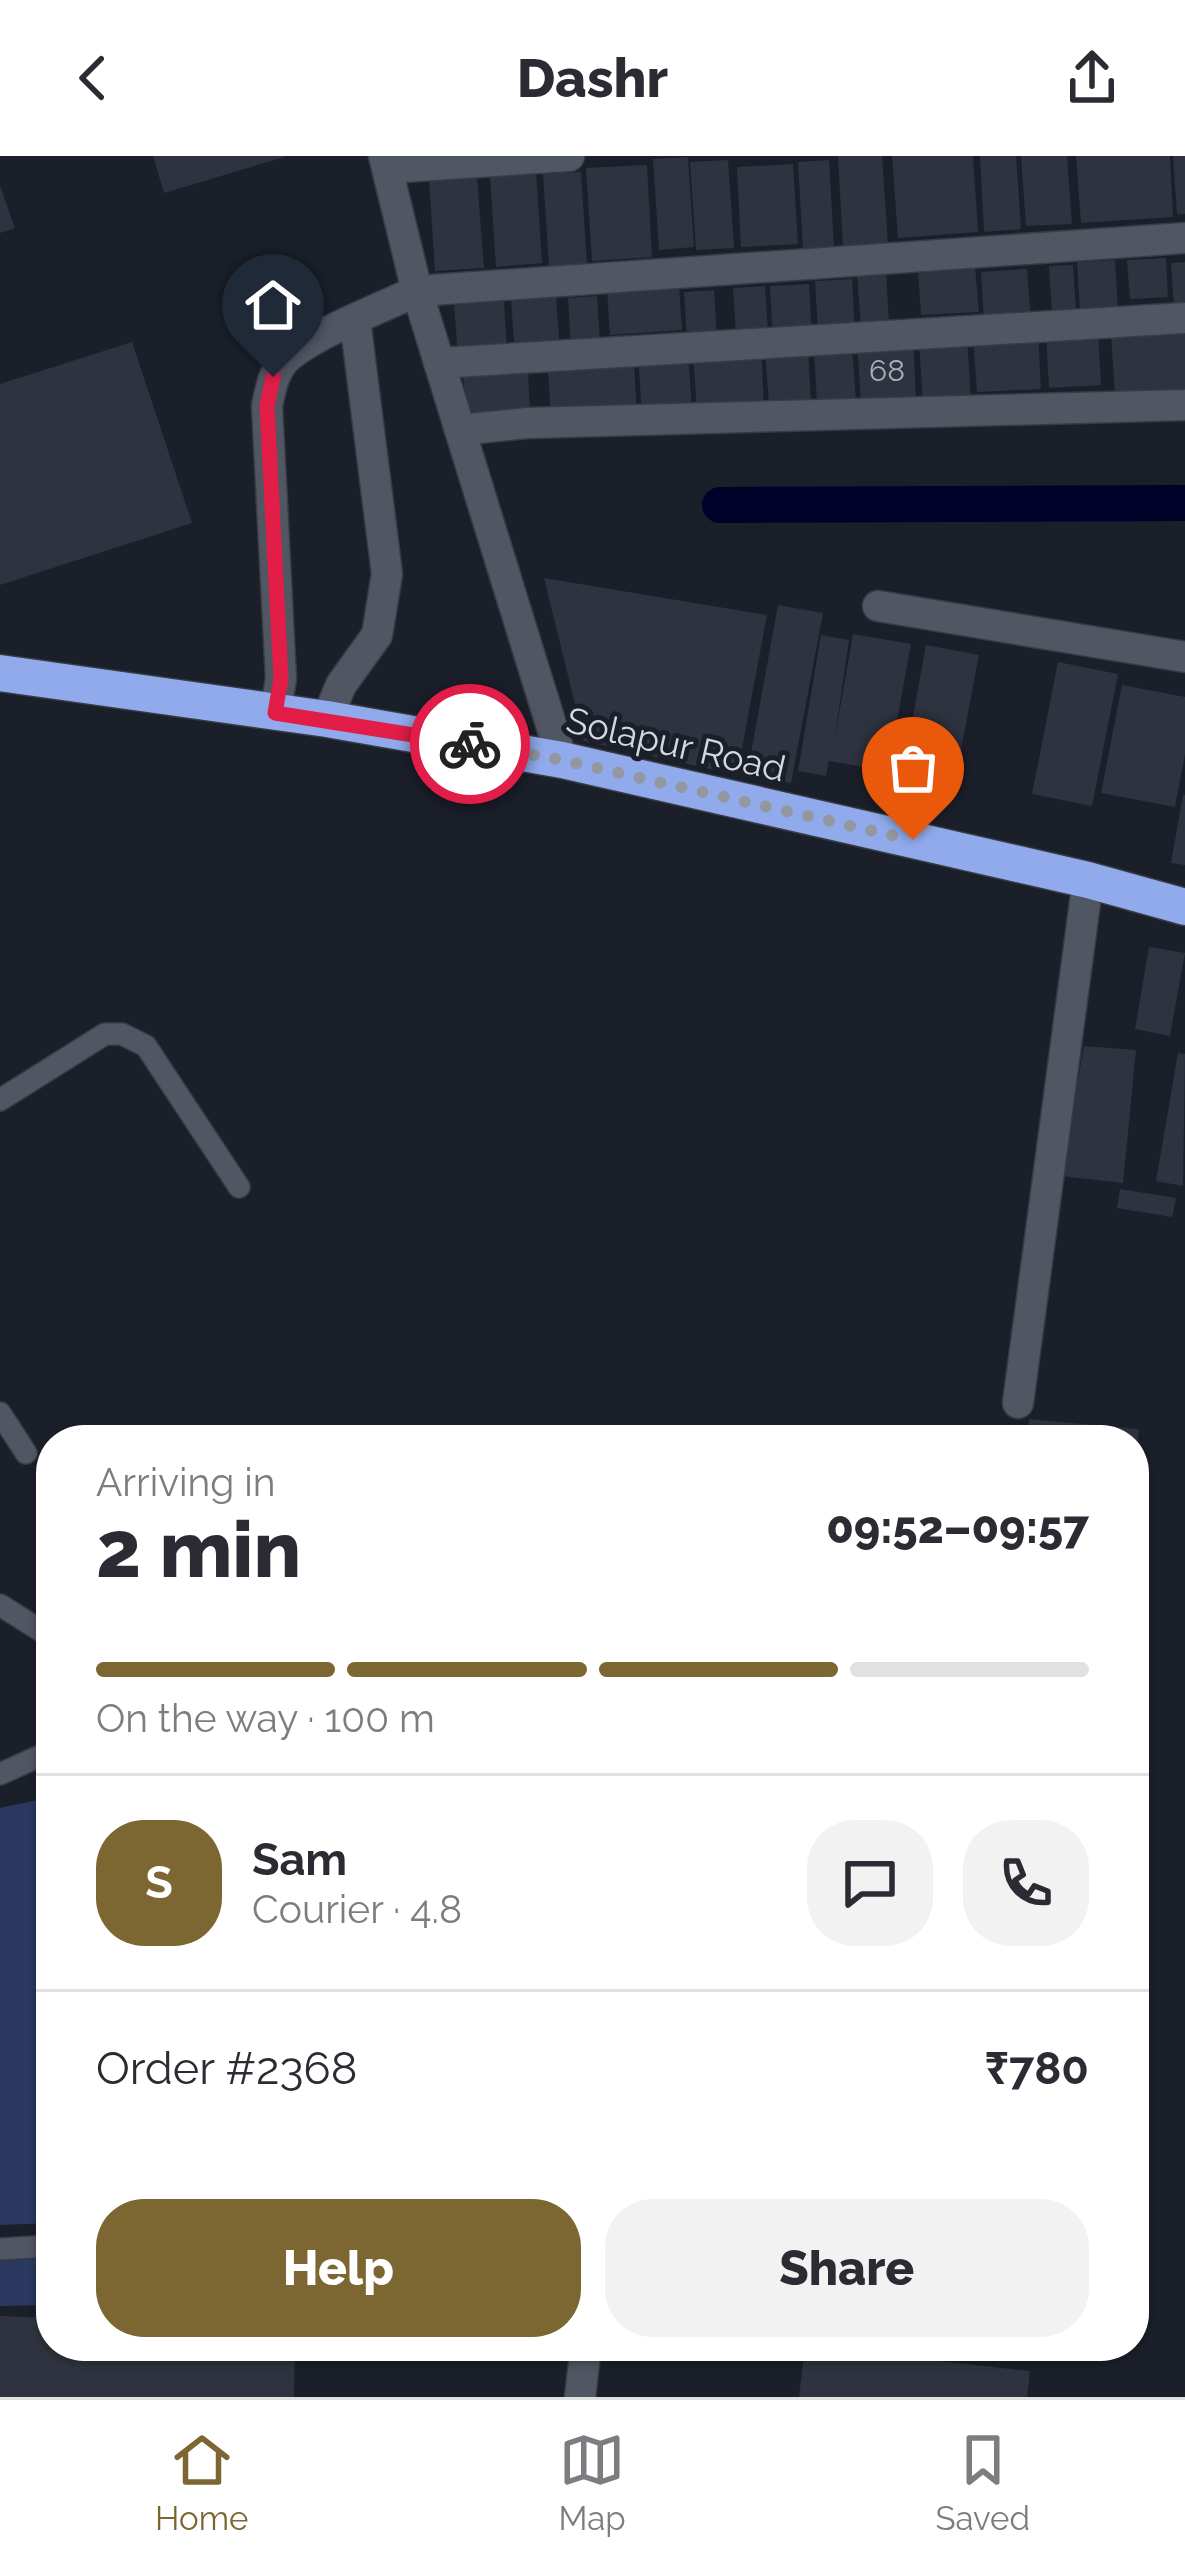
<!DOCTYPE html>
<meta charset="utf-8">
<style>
:root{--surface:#fff;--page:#f2f2f3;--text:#2b2b33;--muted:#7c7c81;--line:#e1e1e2;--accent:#7c6733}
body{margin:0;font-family:Raleway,sans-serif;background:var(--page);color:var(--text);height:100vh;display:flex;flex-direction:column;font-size:45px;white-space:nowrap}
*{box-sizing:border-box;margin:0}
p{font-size:39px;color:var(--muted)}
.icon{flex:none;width:66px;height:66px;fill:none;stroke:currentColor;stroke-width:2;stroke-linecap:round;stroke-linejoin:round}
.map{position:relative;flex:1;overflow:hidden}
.panel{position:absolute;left:36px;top:1269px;width:1113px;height:936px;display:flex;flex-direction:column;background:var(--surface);border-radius:48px;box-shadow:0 3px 9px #0004}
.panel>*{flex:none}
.pin{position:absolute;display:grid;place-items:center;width:102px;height:102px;color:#fff;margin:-123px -51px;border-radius:50% 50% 50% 0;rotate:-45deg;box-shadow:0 0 12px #0007}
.pin .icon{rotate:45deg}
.courier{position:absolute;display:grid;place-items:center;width:120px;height:120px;margin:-60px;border:9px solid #e11d48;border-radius:50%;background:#fff;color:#222;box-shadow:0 3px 15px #0007}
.summary em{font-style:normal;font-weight:800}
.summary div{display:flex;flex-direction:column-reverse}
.summary{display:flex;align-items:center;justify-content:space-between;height:204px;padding:0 60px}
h1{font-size:78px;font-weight:800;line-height:90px}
.bar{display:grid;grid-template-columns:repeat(4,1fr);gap:18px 12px;align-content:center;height:144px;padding:0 60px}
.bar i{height:15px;border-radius:9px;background:var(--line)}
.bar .active{background:var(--accent)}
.bar p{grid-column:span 4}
.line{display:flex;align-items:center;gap:30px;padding:0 60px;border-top:3px solid var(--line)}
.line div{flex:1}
.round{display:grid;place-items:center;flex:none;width:126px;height:126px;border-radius:48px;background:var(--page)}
.button{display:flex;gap:24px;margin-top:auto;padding:24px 60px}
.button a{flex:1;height:138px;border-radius:48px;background:var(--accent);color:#fff;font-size:48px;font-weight:800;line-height:138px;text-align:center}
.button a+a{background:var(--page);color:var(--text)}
header{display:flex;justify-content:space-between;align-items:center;height:156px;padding:0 60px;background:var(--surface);font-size:54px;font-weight:800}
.tabs{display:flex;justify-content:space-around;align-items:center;height:168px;border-top:3px solid var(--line);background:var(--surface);font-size:33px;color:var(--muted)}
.tabs a{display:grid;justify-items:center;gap:6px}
.tabs .active{color:var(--accent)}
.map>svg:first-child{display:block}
</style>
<header><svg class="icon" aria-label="back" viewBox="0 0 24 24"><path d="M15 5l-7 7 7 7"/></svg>Dashr<svg class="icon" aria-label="share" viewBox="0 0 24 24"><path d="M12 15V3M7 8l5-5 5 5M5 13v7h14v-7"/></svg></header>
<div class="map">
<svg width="1185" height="2241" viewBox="0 0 1185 2241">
<rect width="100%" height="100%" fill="#1b1f2a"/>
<g fill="#2b3960">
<polygon points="51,1641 51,2067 0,2069 0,1652"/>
<polygon points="51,2094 51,2149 0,2150 0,2096"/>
</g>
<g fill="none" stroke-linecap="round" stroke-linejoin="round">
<polyline stroke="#010129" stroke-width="36" points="720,349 1185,347"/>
</g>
<g fill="#2e333f">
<polygon points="153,0 284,0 284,1 164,37"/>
<polygon points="838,0 882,0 888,88 843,91"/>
<polygon points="892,0 973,0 978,76 898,82"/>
<polygon points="980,0 1016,0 1021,73 984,76"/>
<polygon points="1021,0 1067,0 1072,68 1026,70"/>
<polygon points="1076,0 1170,0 1173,61 1081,67"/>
<polygon points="1173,0 1185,0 1185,58 1177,58"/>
<polygon points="688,1 694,91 659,94 653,3"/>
<polygon points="728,4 734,92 696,94 690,6"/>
<polygon points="829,4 834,91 803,93 798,6"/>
<polygon points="793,8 798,88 741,91 737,11"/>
<polygon points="647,9 652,101 592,105 586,12"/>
<polygon points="536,16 542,107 496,111 490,19"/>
<polygon points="581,16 587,108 549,110 543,18"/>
<polygon points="477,21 484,112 435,115 429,24"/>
<polygon points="0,30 15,72 0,77"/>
<polygon points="1166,102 1168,141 1130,143 1127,104"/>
<polygon points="1115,104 1118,153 1080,155 1077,106"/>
<polygon points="1185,106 1185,152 1174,153 1171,107"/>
<polygon points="1073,109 1076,156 1052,157 1049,110"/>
<polygon points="975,111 979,156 921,159 918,115"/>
<polygon points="1027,113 1031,165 984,168 981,116"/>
<polygon points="886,117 889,168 861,170 857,119"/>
<polygon points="852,123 855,176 818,178 815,125"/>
<polygon points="809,128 812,183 773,186 770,130"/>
<polygon points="679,130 682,174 610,179 607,134"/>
<polygon points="765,130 768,177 736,179 733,132"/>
<polygon points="714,134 717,182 687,184 684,136"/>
<polygon points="556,140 560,195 515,198 511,143"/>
<polygon points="597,140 600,188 571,190 568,142"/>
<polygon points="504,145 507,196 458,199 454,148"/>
<polygon points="1185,174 1185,235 1115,239 1111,179"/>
<polygon points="1098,177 1101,229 1049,232 1046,180"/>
<polygon points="1038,178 1041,233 977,236 973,182"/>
<polygon points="913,181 916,244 861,248 857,184"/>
<polygon points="967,181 971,246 923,250 919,184"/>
<polygon points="132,186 192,367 0,429 0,228"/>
<polygon points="761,192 764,250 697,255 693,196"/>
<polygon points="852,192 856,244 817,247 814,195"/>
<polygon points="808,193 811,245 769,248 765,195"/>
<polygon points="633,195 637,255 551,260 547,201"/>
<polygon points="688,195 692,256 642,260 638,198"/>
<polygon points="528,212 530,258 466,262 463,216"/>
<polygon points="544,422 767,459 737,619 584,585"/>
<polygon points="778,449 823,457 791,627 747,619"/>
<polygon points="853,478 911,488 888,615 829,605 826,620 798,615 821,479 849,484 834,587"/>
<polygon points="926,489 979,499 953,636 901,626"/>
<polygon points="1058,506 1118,518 1092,650 1032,638"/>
<polygon points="1122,529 1185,541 1185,598 1175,651 1101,637"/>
<polygon points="1183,639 1185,639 1185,709 1171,707"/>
<polygon points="1149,791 1185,797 1170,880 1135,873"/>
<polygon points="1084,890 1136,894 1123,1027 1061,1020"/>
<polygon points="1178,897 1185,898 1183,1030 1156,1025"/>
<polygon points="1120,1033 1176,1042 1172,1061 1117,1052"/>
<polygon points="1029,1263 1139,1273 1137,1297 1134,1297 1134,1284 1027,1284"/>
<polygon points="0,2160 51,2162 51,2190 295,2190 294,2241 0,2241"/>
<polygon points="805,2190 1030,2215 1027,2241 799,2241"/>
</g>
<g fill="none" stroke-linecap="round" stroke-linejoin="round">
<defs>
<g id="lane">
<polyline points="0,944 105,878 122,878 146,890 239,1031"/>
<polyline points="0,1257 26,1297"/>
<polyline points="0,1449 51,1481"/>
<polyline points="0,1618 51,1595"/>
<polyline points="0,2093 51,2090"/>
</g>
<g id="street">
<polyline points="388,12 569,0"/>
<polyline points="439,207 1185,162"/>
<polyline points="460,274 527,267 1185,249"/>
<polyline points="878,450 1185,501"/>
<path d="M 275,557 L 281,523 L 267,250 C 271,231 274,212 290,199 C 321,175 380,152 417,135 L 1185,82"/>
<polyline points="327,563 341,529 377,479 387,418 355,164"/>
<polyline points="1018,1247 1088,724"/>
<polyline points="580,2241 586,2190"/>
</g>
<polyline id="secondary" points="384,0 417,135 562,604"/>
<polyline id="highway" points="0,517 327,563 562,604 1088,724 1185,751"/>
</defs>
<use href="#lane" stroke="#373b43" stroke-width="24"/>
<use href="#street" stroke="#373b43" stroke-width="33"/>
<use href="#secondary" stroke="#373b43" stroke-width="33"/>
<use href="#highway" stroke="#373b43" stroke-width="39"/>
<use href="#lane" stroke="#515663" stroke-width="21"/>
<use href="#street" stroke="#515663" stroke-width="30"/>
<use href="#secondary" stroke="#515663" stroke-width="30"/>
<use href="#highway" stroke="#90aaec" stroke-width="36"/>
</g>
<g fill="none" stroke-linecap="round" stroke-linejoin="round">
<polyline stroke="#9397a0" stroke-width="12" stroke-dasharray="0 21.6" points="470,588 562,604 913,684"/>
<polyline stroke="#e11d48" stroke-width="15" points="273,221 267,250 281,523 275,557 470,588"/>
</g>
<g text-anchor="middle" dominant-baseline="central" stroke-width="10" stroke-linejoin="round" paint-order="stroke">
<g font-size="30" fill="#aaafb7">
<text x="887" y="214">68</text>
</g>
<g font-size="36" fill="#d4d8df" stroke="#1b1f2a">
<text transform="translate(676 588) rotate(13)">Solapur Road</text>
</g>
</g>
</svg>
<div class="pin" style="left:913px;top:684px;background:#ea580c"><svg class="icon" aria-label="bag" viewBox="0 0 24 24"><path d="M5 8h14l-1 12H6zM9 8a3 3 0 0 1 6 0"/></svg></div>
<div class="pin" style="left:273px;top:221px;background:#1f2937"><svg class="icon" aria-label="home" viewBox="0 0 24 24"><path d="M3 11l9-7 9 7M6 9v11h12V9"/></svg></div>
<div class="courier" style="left:470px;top:588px"><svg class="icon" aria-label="bike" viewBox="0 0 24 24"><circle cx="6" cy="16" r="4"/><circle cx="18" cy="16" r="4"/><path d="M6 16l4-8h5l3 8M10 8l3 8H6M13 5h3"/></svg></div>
<section class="panel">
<div class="summary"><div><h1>2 min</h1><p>Arriving in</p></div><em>09:52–09:57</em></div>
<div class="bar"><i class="active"></i><i class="active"></i><i class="active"></i><i></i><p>On the way · 100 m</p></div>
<div class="line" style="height:216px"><b class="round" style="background:var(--accent);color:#fff">S</b><div><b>Sam</b><p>Courier · 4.8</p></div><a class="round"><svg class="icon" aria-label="chat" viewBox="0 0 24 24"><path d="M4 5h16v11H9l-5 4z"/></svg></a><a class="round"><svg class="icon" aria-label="phone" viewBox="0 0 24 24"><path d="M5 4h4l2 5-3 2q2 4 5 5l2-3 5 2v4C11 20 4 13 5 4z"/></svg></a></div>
<div class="line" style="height:156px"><div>Order #2368</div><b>₹780</b></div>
<div class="button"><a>Help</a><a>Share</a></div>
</section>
</div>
<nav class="tabs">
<a class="active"><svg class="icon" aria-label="home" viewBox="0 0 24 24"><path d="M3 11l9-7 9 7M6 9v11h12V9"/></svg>Home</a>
<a><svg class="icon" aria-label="map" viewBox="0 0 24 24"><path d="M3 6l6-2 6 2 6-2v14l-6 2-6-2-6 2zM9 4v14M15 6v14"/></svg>Map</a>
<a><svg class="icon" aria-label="saved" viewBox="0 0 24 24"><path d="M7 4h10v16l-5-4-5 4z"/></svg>Saved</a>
</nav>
